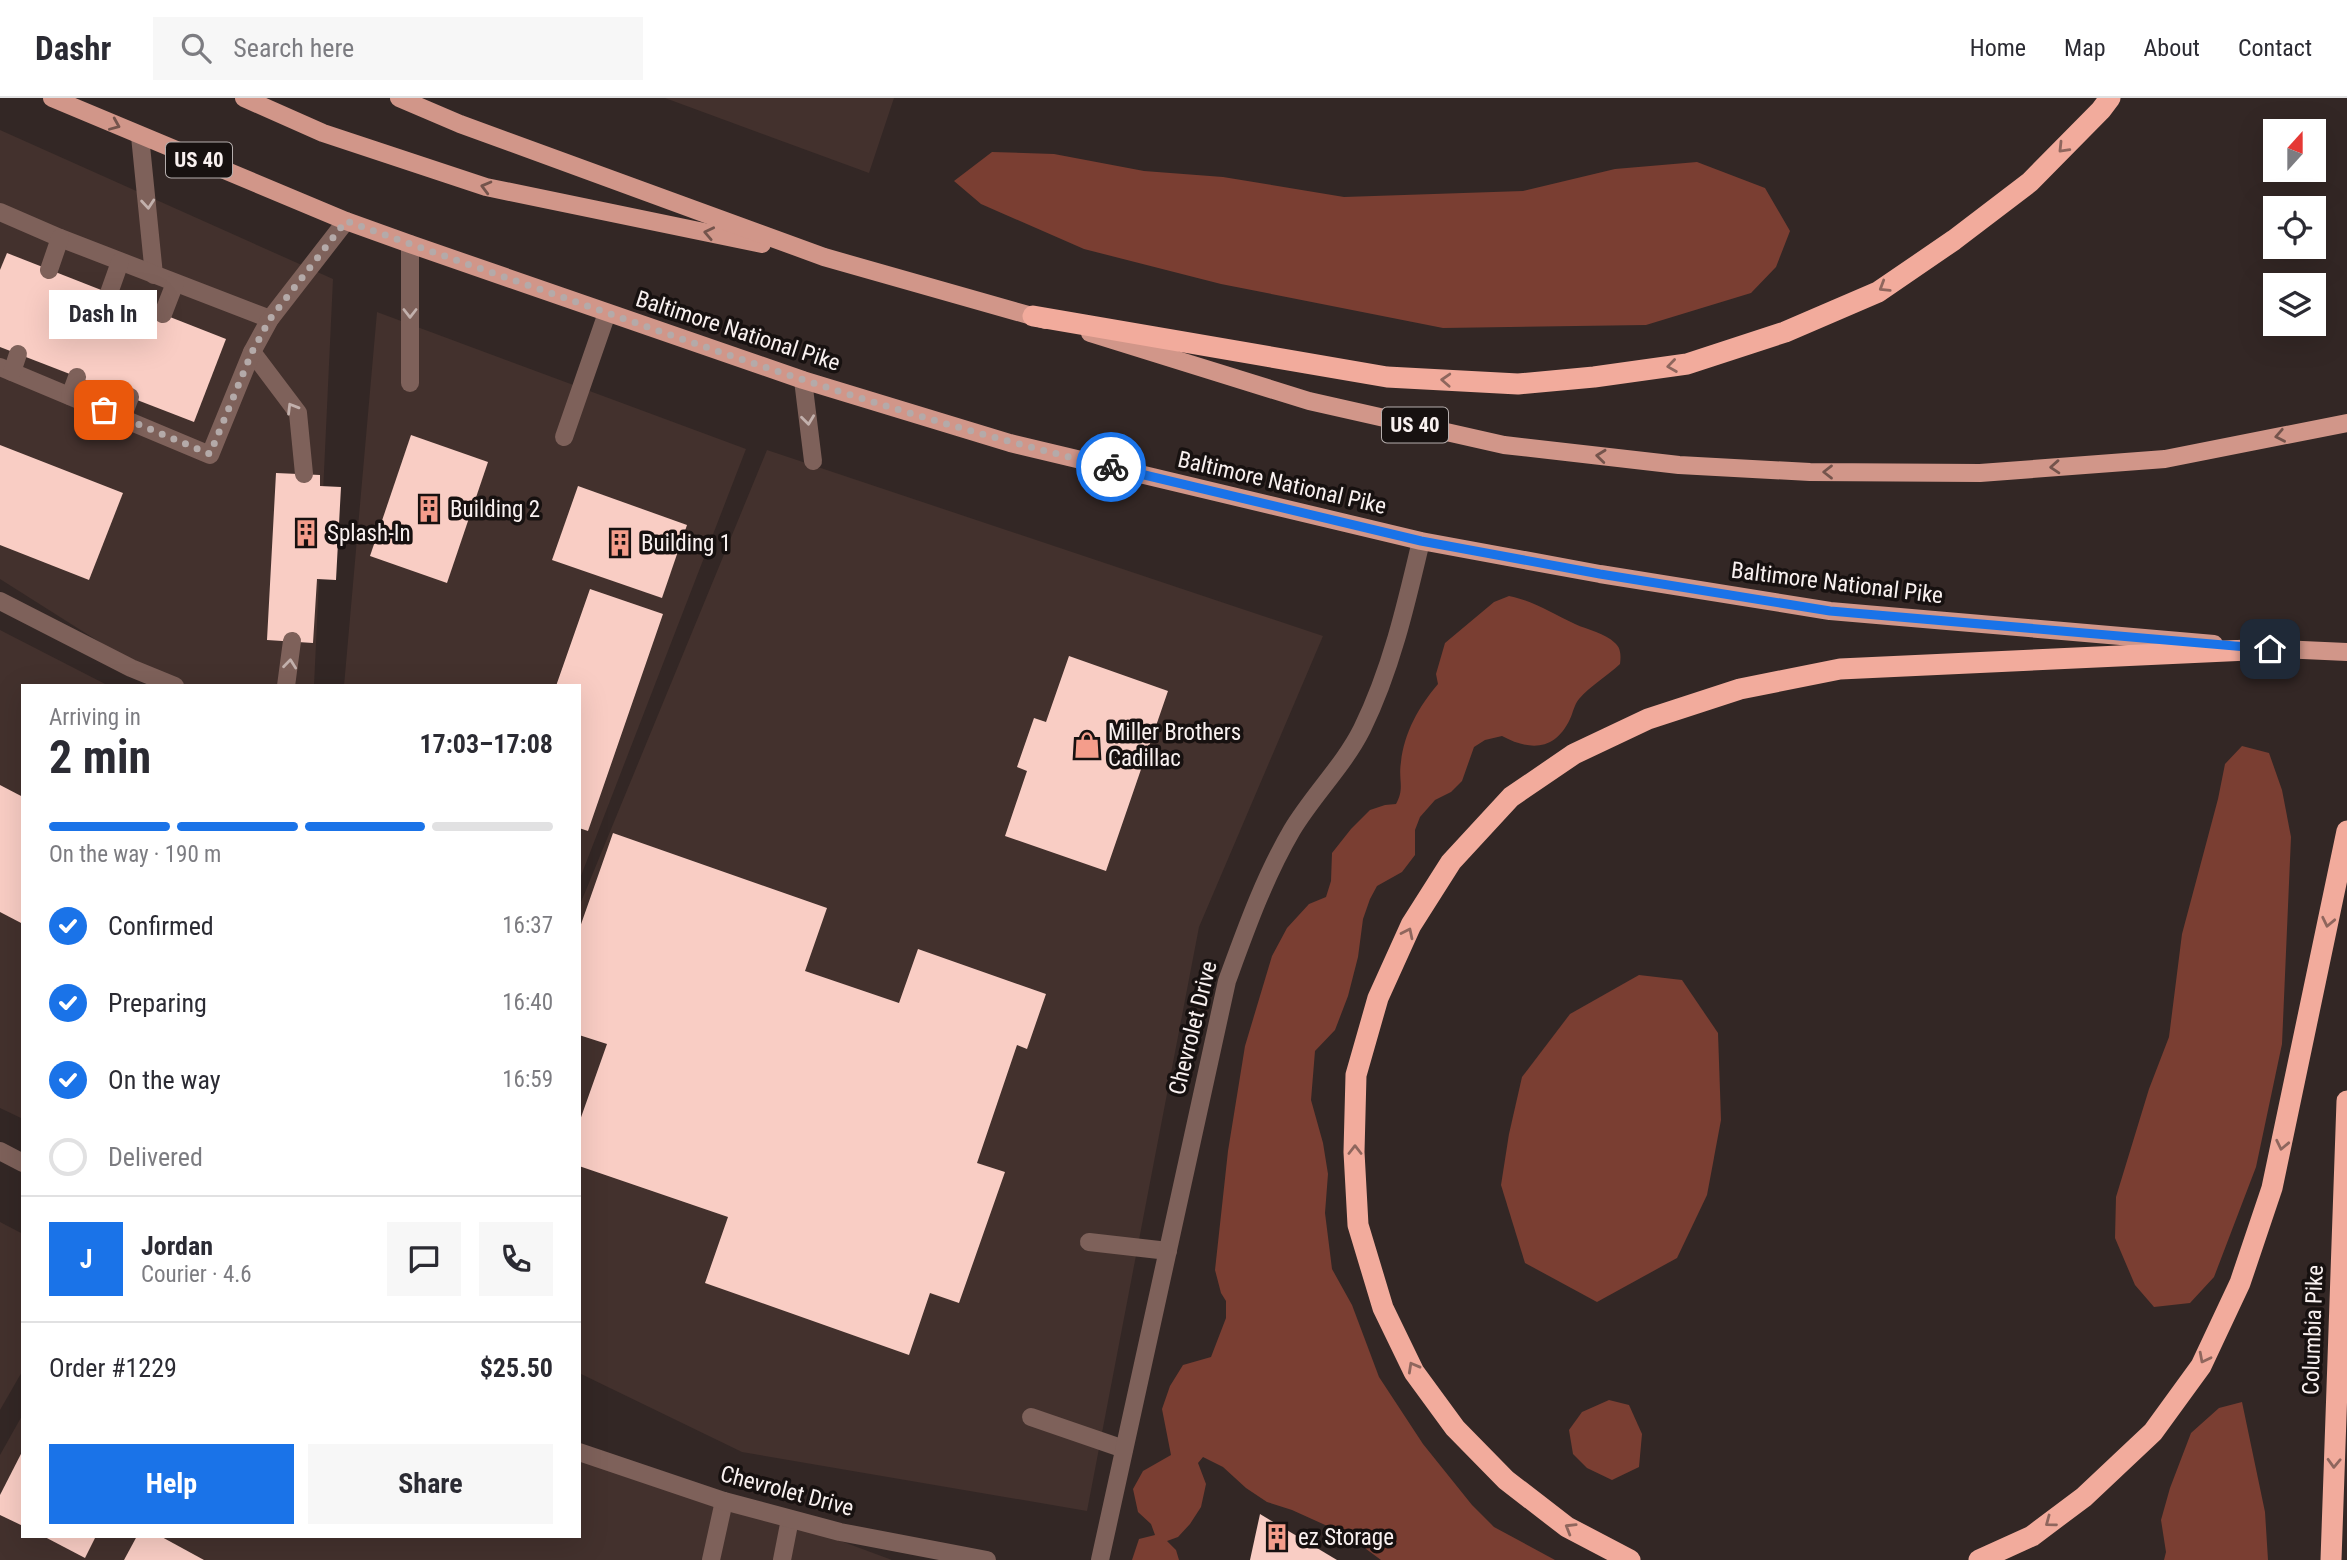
<!DOCTYPE html>
<meta charset="utf-8">
<style>
:root{--surface:#fff;--page:#f7f7f7;--text:#2b2b33;--muted:#7c7c81;--line:#e1e1e2;--accent:#1a73e8}
body{margin:0;font-family:"Roboto Condensed",sans-serif;background:var(--page);color:var(--text);height:100vh;display:flex;flex-direction:column;font-size:26px;white-space:nowrap}
*{box-sizing:border-box;margin:0}
p{font-size:23px;color:var(--muted)}
.icon{flex:none;width:38px;height:38px;fill:none;stroke:currentColor;stroke-width:2;stroke-linecap:round;stroke-linejoin:round}
.map{position:relative;flex:1;overflow:hidden}
.drawer{position:absolute;left:21px;top:586px;width:560px;height:854px;display:flex;flex-direction:column;background:var(--surface);border-radius:0px;box-shadow:0 7px 28px #0002}
.drawer>*{flex:none}
.needle{width:46px;rotate:21deg}
.controls{position:absolute;left:2263px;top:21px;display:grid;gap:14px}
.controls a{display:grid;place-items:center;width:63px;height:63px;border-radius:0px;background:var(--surface);box-shadow:0 7px 28px #0002;font-size:35px}
.pin{position:absolute;display:grid;place-items:center;width:60px;height:60px;color:#fff;margin:-30px;border-radius:14px;box-shadow:0 4px 10px #0006}
.courier{position:absolute;display:grid;place-items:center;width:70px;height:70px;margin:-35px;border:5px solid #1a73e8;border-radius:50%;background:#fff;color:#222;box-shadow:0 2px 9px #0007}
.bubble{position:absolute;height:49px;border-radius:0px;background:var(--surface);box-shadow:0 7px 28px #0002;font-size:23px;font-weight:700;line-height:49px;text-align:center}
.overview em{font-style:normal;font-weight:700}
.overview div{display:flex;flex-direction:column-reverse}
.overview{display:flex;align-items:center;justify-content:space-between;height:119px;padding:0 28px}
h1{font-size:46px;font-weight:700;line-height:52px}
.bar{display:grid;grid-template-columns:repeat(4,1fr);gap:10px 7px;align-content:center;height:84px;padding:0 28px}
.bar i{height:9px;border-radius:5px;background:var(--line)}
.bar .on{background:var(--accent)}
.bar p{grid-column:span 4}
.line{display:flex;align-items:center;gap:18px;padding:0 28px;border-top:2px solid var(--line)}
.line div{flex:1}
.round{display:grid;place-items:center;flex:none;width:74px;height:74px;border-radius:0px;background:var(--page)}
ol{padding:0 28px;list-style:none}
li{display:flex;align-items:center;gap:21px;height:77px}
li p{margin-inline-start:auto}
li .icon{padding:7px;border-radius:50%;background:var(--accent);color:#fff;stroke-width:4}
li:last-child{color:var(--muted)}
li i{width:38px;height:38px;border:4px solid var(--line);border-radius:50%}
.button{display:flex;gap:14px;margin-top:auto;padding:14px 28px}
.button a{flex:1;height:80px;border-radius:0px;background:var(--accent);color:#fff;font-size:28px;font-weight:700;line-height:80px;text-align:center}
.button a+a{background:var(--page);color:var(--text)}
header{display:flex;align-items:center;gap:42px;box-sizing:border-box;height:98px;padding:0 35px;background:var(--surface);border-bottom:2px solid var(--line)}
header strong{font-size:33px}
nav{display:flex;gap:38px;margin-inline-start:auto;font-size:24px}
.search{width:490px;height:63px;background:var(--page);display:flex;align-items:center;gap:18px;box-sizing:border-box;padding:0 24px;border-radius:0px;color:var(--muted);font-size:26px}
.map>svg:first-child{display:block}
</style>
<header>
<strong>Dashr</strong>
<div class="search"><svg class="icon" aria-label="search" viewBox="0 0 24 24"><circle cx="10" cy="10" r="6"/><path d="M15 15l6 6"/></svg>Search here</div>
<nav><a>Home</a><a>Map</a><a>About</a><a>Contact</a></nav>
</header>
<div class="map">
<svg width="2347" height="1462" viewBox="0 0 2347 1462">
<rect width="100%" height="100%" fill="#332725"/>
<g fill="#43312d">
<polygon points="665,0 894,0 869,75"/>
<polygon points="0,32 333,181 314,588 169,588 0,481"/>
<polygon points="377,214 746,351 579,783 579,588 344,588"/>
<polygon points="767,352 1323,538 1199,829 1087,1413 742,1354 579,1275 579,809"/>
<polygon points="0,532 109,588 23,588 23,1021 0,1010"/>
<polygon points="0,1124 23,1136 23,1272 0,1312"/>
<polygon points="23,1316 23,1438 579,1438 579,1346 892,1462 0,1462 0,1357"/>
</g>
<g fill="#7a3e32">
<polygon points="992,54 1054,56 1144,73 1223,79 1344,99 1523,93 1615,71 1697,64 1765,90 1790,133 1776,169 1751,195 1646,227 1443,230 1221,186 1084,151 981,106 954,83"/>
<path d="M 1509,498 C 1537,504 1550,515 1575,526 C 1588,532 1605,535 1615,545 C 1621,550 1621,558 1620,566 C 1607,578 1590,588 1579,601 C 1574,607 1573,615 1570,621 C 1555,653 1530,653 1502,638 L 1485,642 L 1474,649 L 1462,683 L 1451,694 L 1435,702 L 1420,719 L 1415,732 L 1415,757 L 1402,774 L 1377,788 L 1370,801 L 1363,821 L 1358,859 L 1348,898 L 1335,932 L 1315,953 L 1311,1002 L 1323,1045 L 1328,1076 L 1325,1115 L 1332,1171 L 1352,1207 L 1379,1279 L 1423,1346 L 1472,1407 L 1494,1429 L 1555,1462 L 1381,1462 L 1354,1442 L 1334,1431 L 1292,1412 L 1267,1404 L 1246,1390 L 1223,1369 L 1203,1359 L 1198,1365 L 1206,1386 L 1201,1409 L 1190,1426 L 1178,1439 L 1167,1443 L 1176,1452 L 1179,1462 L 1132,1462 L 1139,1441 L 1155,1437 L 1151,1426 L 1138,1414 L 1133,1391 L 1143,1373 L 1171,1357 L 1162,1311 L 1170,1288 L 1183,1267 L 1211,1259 L 1226,1220 L 1226,1203 L 1221,1195 L 1215,1172 L 1228,1053 L 1245,948 L 1272,858 L 1287,830 L 1309,806 L 1326,799 L 1331,783 L 1332,755 L 1351,731 L 1370,712 L 1385,707 L 1396,706 C 1405,690 1398,682 1401,664 C 1404,635 1419,608 1438,586 L 1436,576 L 1445,545 L 1494,504 Z"/>
<polygon points="2242,648 2269,655 2282,692 2291,739 2282,946 2256,1069 2214,1179 2190,1205 2154,1209 2135,1187 2115,1140 2116,1099 2149,991 2169,939 2182,836 2218,701 2225,666"/>
<polygon points="1639,877 1682,882 1718,935 1721,1022 1707,1097 1677,1160 1597,1204 1525,1165 1501,1087 1509,1036 1522,979 1570,916"/>
<polygon points="1609,1302 1629,1307 1642,1336 1639,1369 1612,1382 1587,1370 1573,1356 1569,1332 1582,1314"/>
<polygon points="2242,1304 2265,1414 2268,1462 2164,1462 2166,1454 2161,1422 2170,1390 2191,1335 2219,1310"/>
</g>
<g fill="#f9cdc4">
<polygon points="7,155 226,241 194,324 0,249 0,172"/>
<polygon points="411,337 488,364 447,485 370,458"/>
<polygon points="0,347 123,395 89,482 0,447"/>
<polygon points="276,375 320,377 320,388 341,389 336,482 317,481 313,545 267,542"/>
<polygon points="578,388 687,427 662,500 552,462"/>
<polygon points="590,491 663,516 588,733 579,730 579,588 556,588"/>
<polygon points="1069,558 1168,593 1106,773 1005,738 1027,673 1017,669 1034,620 1046,624"/>
<polygon points="0,687 23,699 23,826 0,814"/>
<polygon points="613,735 827,810 805,873 899,905 918,851 1046,896 1027,951 1017,947 977,1065 1005,1074 959,1205 930,1195 909,1257 705,1185 728,1119 579,1068 579,1025 607,946 579,937 579,832"/>
<polygon points="23,1352 23,1428 0,1417 0,1397"/>
<polygon points="1260,1416 1337,1462 1250,1462"/>
<polygon points="43,1438 96,1438 85,1460"/>
<polygon points="137,1438 160,1438 204,1462 124,1462"/>
</g>
<g fill="none" stroke-linecap="round" stroke-linejoin="round">
<g stroke="#7e615a" stroke-width="18">
<polyline points="140,38 154,177"/>
<polyline points="0,114 60,140 270,221"/>
<polyline points="49,172 60,140"/>
<polyline points="109,195 120,164"/>
<polyline points="163,216 175,185"/>
<polyline points="252,254 298,315 304,376"/>
<polyline points="0,269 210,357 252,254 270,221 346,123"/>
<polyline points="12,274 18,256"/>
<polyline points="803,282 813,363"/>
<polyline points="410,285 410,146"/>
<polyline points="70,298 77,279"/>
<polyline points="122,320 130,299"/>
<polyline points="564,339 607,215"/>
<polyline points="0,503 131,570 175,588"/>
<polyline points="286,588 292,543"/>
<polyline points="1089,1144 1168,1153"/>
<polyline points="1031,1319 1124,1351"/>
<polyline points="711,1462 724,1403"/>
<polyline points="782,1462 790,1421"/>
</g>
<g stroke="#7e615a" stroke-width="18">
<polyline points="0,1053 23,1065"/>
<polyline points="579,1354 724,1403 840,1434 987,1462"/>
<path d="M 1100,1462 L 1227,883 C 1246,831 1264,780 1292,732 C 1313,697 1344,667 1362,631 C 1391,572 1406,507 1421,443"/>
</g>
<g stroke="#d19689" stroke-width="18">
<polyline points="52,0 346,123 410,146 803,282 1010,345 1421,443 1600,476 1830,513 2214,546"/>
<polyline points="244,0 323,35 486,89 762,146"/>
<polyline points="399,0 460,26 824,159 1046,222"/>
<polyline points="1090,235 1309,303 1504,347 1679,367 1810,374 1980,375 2165,361 2347,325"/>
<polyline points="2256,550 2347,554"/>
</g>
<g stroke="#f2ab9c" stroke-width="21">
<polyline points="1033,218 1387,279 1518,286 1594,279 1687,266 1785,234 1878,194 1954,142 2030,84 2101,12 2110,0"/>
<polyline points="1630,1462 1567,1429 1506,1382 1455,1330 1414,1274 1383,1210 1358,1127 1354,1054 1356,977 1378,900 1411,827 1451,764 1511,699 1574,656 1648,621 1740,591 1840,571 2270,551"/>
<polyline points="1979,1462 2032,1438 2084,1399 2153,1334 2201,1268 2240,1185 2272,1090 2347,733"/>
<polyline points="2331,1462 2347,1003"/>
</g>
</g>
<defs><path id="oneway-chevron" d="M-2-3.5L2.5 0L-2 3.5" fill="none" stroke-width="1.6" stroke-linecap="round" stroke-linejoin="round" transform="scale(1.75)"/></defs>
<g stroke="#74544c">
<use href="#oneway-chevron" transform="translate(115 27) rotate(23)"/>
<use href="#oneway-chevron" transform="translate(486 89) rotate(-165)"/>
<use href="#oneway-chevron" transform="translate(709 135) rotate(-168)"/>
<use href="#oneway-chevron" transform="translate(2280 338) rotate(169)"/>
<use href="#oneway-chevron" transform="translate(1601 358) rotate(-174)"/>
<use href="#oneway-chevron" transform="translate(2055 369) rotate(176)"/>
<use href="#oneway-chevron" transform="translate(1828 374) rotate(-180)"/>
</g>
<g stroke="#8f665d">
<use href="#oneway-chevron" transform="translate(2063 50) rotate(134)"/>
<use href="#oneway-chevron" transform="translate(1884 189) rotate(148)"/>
<use href="#oneway-chevron" transform="translate(1672 268) rotate(172)"/>
<use href="#oneway-chevron" transform="translate(1446 282) rotate(-177)"/>
<use href="#oneway-chevron" transform="translate(2328 824) rotate(102)"/>
<use href="#oneway-chevron" transform="translate(1408 835) rotate(-64)"/>
<use href="#oneway-chevron" transform="translate(2282 1047) rotate(102)"/>
<use href="#oneway-chevron" transform="translate(1355 1052) rotate(-90)"/>
<use href="#oneway-chevron" transform="translate(2204 1260) rotate(117)"/>
<use href="#oneway-chevron" transform="translate(1413 1269) rotate(-119)"/>
<use href="#oneway-chevron" transform="translate(2334 1365) rotate(92)"/>
<use href="#oneway-chevron" transform="translate(2050 1424) rotate(143)"/>
<use href="#oneway-chevron" transform="translate(1570 1430) rotate(-149)"/>
</g>
<g stroke="#c2b0ac">
<use href="#oneway-chevron" transform="translate(148 106) rotate(85)"/>
<use href="#oneway-chevron" transform="translate(410 215) rotate(90)"/>
<use href="#oneway-chevron" transform="translate(292 310) rotate(-121)"/>
<use href="#oneway-chevron" transform="translate(808 322) rotate(83)"/>
<use href="#oneway-chevron" transform="translate(290 566) rotate(-84)"/>
</g>
<g fill="none" stroke-linecap="round" stroke-linejoin="round">
<path stroke="#b4aaa9" stroke-width="7" stroke-dasharray="0 12.6" d="M 104,312 L 210,356 L 252,254 L 270,221 L 346,123 C 432,154 519,184 605,214 C 772,273 939,329 1111,369"/>
<polyline stroke="#1a73e8" stroke-width="9" points="1111,369 1421,443 1600,476 1830,513 2270,551"/>
</g>
<defs>
<symbol id="building-bare" viewBox="-9 -9 18 18"><path d="M-4-6H4V6H1V3H-1V6H-4ZM-2.5-4.3h1.7v1.8h-1.7ZM.8-4.3h1.7v1.8H.8ZM-2.5-1h1.7V.8h-1.7ZM.8-1h1.7V.8H.8Z" fill="#f49d8b" stroke="#171110" stroke-width="2.5" paint-order="stroke"/></symbol>
<symbol id="shop-bare" viewBox="-9 -9 18 18"><path d="M-5-2.5h2.3a2.7 3.5 0 0 1 5.4 0H5L5.5 6h-11ZM-1.5-2.5h3a1.5 2.3 0 0 0-3 0Z" fill="#f49d8b" stroke="#171110" stroke-width="2.5" paint-order="stroke"/></symbol>
</defs>
<g fill-rule="evenodd">
<use href="#building-bare" x="410" y="392" width="38" height="38"/>
<use href="#building-bare" x="287" y="416" width="38" height="38"/>
<use href="#building-bare" x="601" y="426" width="38" height="38"/>
<use href="#shop-bare" x="1068" y="628" width="38" height="38"/>
<use href="#building-bare" x="1258" y="1420" width="38" height="38"/>
</g>
<g text-anchor="middle" dominant-baseline="central" stroke-width="7" stroke-linejoin="round" paint-order="stroke">
<g fill="#171110" stroke="#b5aead" stroke-width="2">
<rect x="166" y="44.5" width="66" height="35" rx="5"/>
<rect x="1382" y="309.5" width="66" height="35" rx="5"/>
</g>
<g font-size="21" font-weight="bold" fill="#f9f1f0">
<text x="199" y="62">US 40</text>
<text x="1415" y="327">US 40</text>
</g>
<g font-size="23" fill="#f9f1f0" stroke="#171110">
<text transform="translate(738 233) rotate(18)">Baltimore National Pike</text>
<text transform="translate(1282 385) rotate(13)">Baltimore National Pike</text>
<text transform="translate(1837 485) rotate(7)">Baltimore National Pike</text>
<text transform="translate(1193 930) rotate(-76)">Chevrolet Drive</text>
<text transform="translate(2313 1232) rotate(-88)">Columbia Pike</text>
<text transform="translate(787 1393) rotate(15)">Chevrolet Drive</text>
</g>
<g font-size="23" fill="#f9f1f0" stroke="#171110" text-anchor="start">
<text x="450" y="411">Building 2</text>
<text x="327" y="435">Splash-In</text>
<text x="641" y="445">Building 1</text>
<text x="1108" y="634">Miller Brothers<tspan x="1108" dy="26">Cadillac</tspan></text>
<text x="1298" y="1439">ez Storage</text>
</g>
</g>
</svg>
<div class="controls">
<a><svg class="needle" viewBox="-14 -14 28 28"><path d="M0-13l5 13h-10z" fill="#e53935"/><path d="M0 13l5-13h-10z" fill="#7c7c81"/></svg></a>
<a><svg class="icon" aria-label="locate" viewBox="0 0 24 24"><circle cx="12" cy="12" r="6"/><path d="M12 2v4M12 18v4M2 12h4M18 12h4"/></svg></a>
<a><svg class="icon" aria-label="layers" viewBox="0 0 24 24"><path d="M12 4l9 5-9 5-9-5zM3 14l9 5 9-5"/></svg></a>
</div>
<div class="pin" style="left:104px;top:312px;background:#ea580c"><svg class="icon" aria-label="bag" viewBox="0 0 24 24"><path d="M5 8h14l-1 12H6zM9 8a3 3 0 0 1 6 0"/></svg></div>
<div class="pin" style="left:2270px;top:551px;background:#1f2937"><svg class="icon" aria-label="home" viewBox="0 0 24 24"><path d="M3 11l9-7 9 7M6 9v11h12V9"/></svg></div>
<div class="courier" style="left:1111px;top:369px"><svg class="icon" aria-label="bike" viewBox="0 0 24 24"><circle cx="6" cy="16" r="4"/><circle cx="18" cy="16" r="4"/><path d="M6 16l4-8h5l3 8M10 8l3 8H6M13 5h3"/></svg></div>
<div class="bubble" style="left:49px;top:192px;width:108px">Dash In</div>
<section class="drawer">
<div class="overview"><div><h1>2 min</h1><p>Arriving in</p></div><em>17:03–17:08</em></div>
<div class="bar"><i class="on"></i><i class="on"></i><i class="on"></i><i></i><p>On the way · 190 m</p></div>
<ol>
<li><svg class="icon" aria-label="check" viewBox="0 0 24 24"><path d="M5 12l5 5 9-10"/></svg>Confirmed<p>16:37</p></li>
<li><svg class="icon" aria-label="check" viewBox="0 0 24 24"><path d="M5 12l5 5 9-10"/></svg>Preparing<p>16:40</p></li>
<li><svg class="icon" aria-label="check" viewBox="0 0 24 24"><path d="M5 12l5 5 9-10"/></svg>On the way<p>16:59</p></li>
<li><i></i>Delivered</li>
</ol>
<div class="line" style="height:126px"><b class="round" style="background:var(--accent);color:#fff">J</b><div><b>Jordan</b><p>Courier · 4.6</p></div><a class="round"><svg class="icon" aria-label="chat" viewBox="0 0 24 24"><path d="M4 5h16v11H9l-5 4z"/></svg></a><a class="round"><svg class="icon" aria-label="phone" viewBox="0 0 24 24"><path d="M5 4h4l2 5-3 2q2 4 5 5l2-3 5 2v4C11 20 4 13 5 4z"/></svg></a></div>
<div class="line" style="height:91px"><div>Order #1229</div><b>$25.50</b></div>
<div class="button"><a>Help</a><a>Share</a></div>
</section>
</div>
